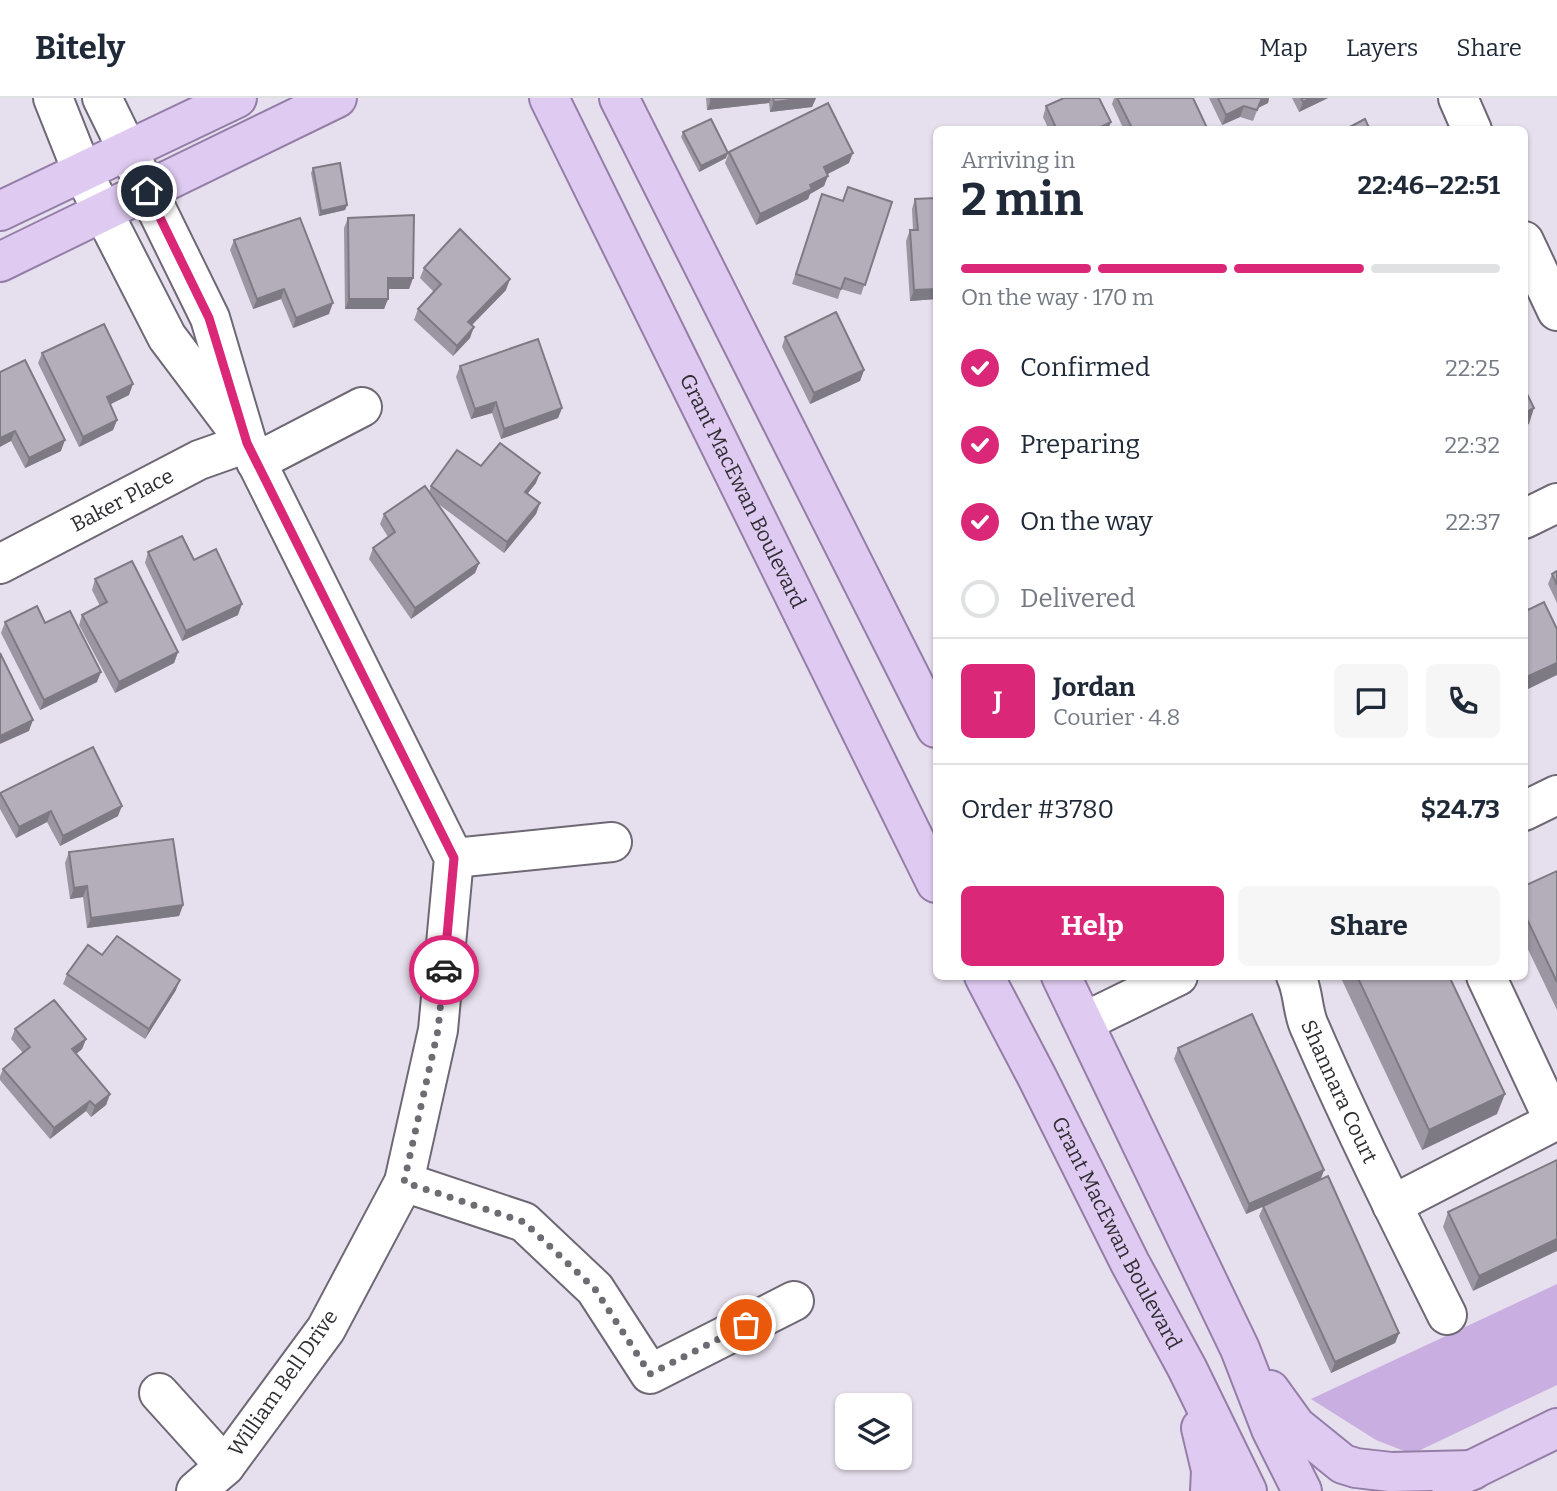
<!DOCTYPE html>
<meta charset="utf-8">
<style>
:root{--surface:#fff;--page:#f6f6f7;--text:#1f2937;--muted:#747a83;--line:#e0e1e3;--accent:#db2777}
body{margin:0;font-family:Bitter,serif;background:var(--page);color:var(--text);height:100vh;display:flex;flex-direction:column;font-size:26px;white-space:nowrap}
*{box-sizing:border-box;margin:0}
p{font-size:23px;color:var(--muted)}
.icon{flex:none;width:38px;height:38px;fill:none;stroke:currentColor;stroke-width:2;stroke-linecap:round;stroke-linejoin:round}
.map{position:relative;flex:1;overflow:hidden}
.details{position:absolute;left:933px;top:28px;width:595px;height:854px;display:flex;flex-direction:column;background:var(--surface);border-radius:10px;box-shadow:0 2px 5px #0004}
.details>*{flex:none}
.fabs{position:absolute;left:835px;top:1295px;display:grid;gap:14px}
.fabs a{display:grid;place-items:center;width:77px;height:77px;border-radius:10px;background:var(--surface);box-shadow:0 2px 5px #0004;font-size:35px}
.pin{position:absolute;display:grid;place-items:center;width:60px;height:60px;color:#fff;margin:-30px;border:4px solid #fff;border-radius:50%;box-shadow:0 2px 7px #0007}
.courier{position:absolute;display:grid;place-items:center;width:70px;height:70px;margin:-35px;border:5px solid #db2777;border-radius:50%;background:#fff;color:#222;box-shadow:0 2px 9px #0007}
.overview em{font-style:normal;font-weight:700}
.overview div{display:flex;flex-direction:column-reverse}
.overview{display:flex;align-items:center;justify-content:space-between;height:119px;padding:0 28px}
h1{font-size:46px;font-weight:700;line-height:52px}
.bar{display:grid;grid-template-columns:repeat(4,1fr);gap:10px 7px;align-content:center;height:84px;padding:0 28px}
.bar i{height:9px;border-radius:5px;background:var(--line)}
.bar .active{background:var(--accent)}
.bar p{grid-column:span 4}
.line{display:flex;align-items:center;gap:18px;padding:0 28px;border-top:2px solid var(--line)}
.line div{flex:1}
.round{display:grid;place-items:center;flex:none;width:74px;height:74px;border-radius:10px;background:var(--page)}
ol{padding:0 28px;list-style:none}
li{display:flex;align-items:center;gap:21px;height:77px}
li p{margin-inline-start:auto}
li .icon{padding:7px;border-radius:50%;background:var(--accent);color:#fff;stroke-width:4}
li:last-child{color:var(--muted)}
li i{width:38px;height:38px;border:4px solid var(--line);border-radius:50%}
.action{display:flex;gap:14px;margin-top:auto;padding:14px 28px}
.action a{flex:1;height:80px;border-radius:10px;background:var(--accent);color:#fff;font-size:28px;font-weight:700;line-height:80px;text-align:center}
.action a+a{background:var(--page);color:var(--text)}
header{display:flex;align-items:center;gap:42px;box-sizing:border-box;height:98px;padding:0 35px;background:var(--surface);border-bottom:2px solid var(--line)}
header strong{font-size:33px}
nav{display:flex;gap:38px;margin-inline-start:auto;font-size:24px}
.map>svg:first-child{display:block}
</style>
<header>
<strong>Bitely</strong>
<nav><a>Map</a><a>Layers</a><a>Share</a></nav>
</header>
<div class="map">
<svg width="1557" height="1393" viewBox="0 0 1557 1393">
<rect width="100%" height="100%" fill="#e6dfed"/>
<polygon fill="#c9aee1" points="1557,1186 1557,1287 1412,1356 1376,1342 1311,1301"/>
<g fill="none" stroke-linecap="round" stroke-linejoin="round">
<defs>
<g id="minor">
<polyline points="53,0 82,73 167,239 231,324"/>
<polyline points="102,0 210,220 247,345 454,760 438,932 404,1084 326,1231 225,1368 196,1393"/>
<polyline points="1458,0 1472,32"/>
<polyline points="1524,143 1557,213"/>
<polyline points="256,364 362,309"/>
<polyline points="1524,421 1557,405"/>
<path id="s1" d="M 0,466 L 199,362 L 247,345"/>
<polyline points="1524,713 1557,697"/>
<polyline points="454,760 612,744"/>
<path id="s2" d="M 1296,878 C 1304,895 1302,914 1310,930 C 1352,1027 1400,1123 1447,1217"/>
<polyline points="1486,878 1554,1023"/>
<polyline points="1084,924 1178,878"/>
<polyline points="404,1084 524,1124 595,1191 650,1276 794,1203"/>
<polyline points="1392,1107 1557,1022"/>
<polyline points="159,1295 225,1368"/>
</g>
<g id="major">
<path id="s3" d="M 549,0 L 936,785"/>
<polyline points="619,0 936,630"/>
<polyline points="0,113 237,0"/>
<polyline points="0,164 337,0"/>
<path id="s4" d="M 984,878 L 1037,979 L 1130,1165 L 1187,1270 L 1247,1393"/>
<polyline points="1061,878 1240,1251 1271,1331 1302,1393"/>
<polyline points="1270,1292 1296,1328 1343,1366 1356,1370 1391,1374 1473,1372"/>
<polyline points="1201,1330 1211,1372 1210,1393"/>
<polyline points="1449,1383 1557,1330"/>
</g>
</defs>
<use href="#minor" stroke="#6e6874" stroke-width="42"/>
<use href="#major" stroke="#947ea8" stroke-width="42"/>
<use href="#minor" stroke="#fff" stroke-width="38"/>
<use href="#major" stroke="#dfcbf1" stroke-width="38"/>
</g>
<g fill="#9b96a1">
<polygon points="706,0 816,0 812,9 770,14 769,5 707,12"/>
<polygon points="1114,0 1193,0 1208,32 1124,32 1112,6"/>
<polygon points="1209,0 1269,0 1268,5 1258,10 1253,23 1240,19 1222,27"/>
<polygon points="1292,0 1328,0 1299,14"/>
<polygon points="1046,8 1108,32 1049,32 1043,19"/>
<polygon points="683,34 726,60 699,74 681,39"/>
<polygon points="729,54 849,65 827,76 824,88 810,96 808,101 756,127 725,65"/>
<polygon points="313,70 347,107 345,112 319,118 311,75"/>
<polygon points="822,96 843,103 892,104 861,197 841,191 838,201 792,186"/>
<polygon points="936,100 936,201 910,203 906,143 910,132 913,132 912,111 915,101"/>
<polygon points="348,120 413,180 409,191 388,191 388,201 384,211 345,211 344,130"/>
<polygon points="234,142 329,216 293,230 281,201 253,211 230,152"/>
<polygon points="424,170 506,192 472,227 470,240 453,258 414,222 418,211 434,194 420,180"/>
<polygon points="785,239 864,272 860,283 810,306 782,249"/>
<polygon points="42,255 129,297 110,306 117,322 113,332 79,349 38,265"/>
<polygon points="460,268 562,310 558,320 501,341 492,315 471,321 456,279"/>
<polygon points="0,274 61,353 25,370 11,343"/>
<polygon points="481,368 536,385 527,396 540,405 536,416 504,455 437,405 479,465 475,475 411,521 369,461 373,450 388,439 380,426 384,416 429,394 431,388"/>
<polygon points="148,454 194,462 238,517 182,543 145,465"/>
<polygon points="1557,473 1557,505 1548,486 1552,476"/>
<polygon points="95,481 178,554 174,565 115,595 79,527 82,517 100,508 92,492"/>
<polygon points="5,524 45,525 97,584 40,612 1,535"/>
<polygon points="0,695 118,718 60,748 47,724 16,740 0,711"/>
<polygon points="69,754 183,807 179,818 87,830 83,799 70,801 65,765"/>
<polygon points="1557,773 1557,912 1524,843 1524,788"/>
<polygon points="102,857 176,892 145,941 63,886 67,876"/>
<polygon points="1340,878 1449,878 1497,1016 1422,1052"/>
<polygon points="15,931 86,941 82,951 76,956 110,996 106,1007 91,1019 86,1013 50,1041 0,982 0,978 3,971 23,955 11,941"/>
<polygon points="1178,950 1324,1072 1320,1082 1399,1235 1395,1245 1331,1275 1259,1118 1263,1109 1246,1116 1174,961"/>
<polygon points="1557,1062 1473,1193 1443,1129 1448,1114"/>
</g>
<g fill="#7e7a83">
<polygon points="729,0 771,0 769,5 707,12 711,2"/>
<polygon points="806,0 816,0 812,9 770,14 774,4"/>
<polygon points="1262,0 1269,0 1268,5 1258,10"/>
<polygon points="1311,0 1328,0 1299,14 1303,4"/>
<polygon points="1244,8 1240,19 1222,27 1226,17"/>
<polygon points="1111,24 1108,32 1100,32 1101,29"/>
<polygon points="728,55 726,60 699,74 701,68"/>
<polygon points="853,55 849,65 820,80 824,69"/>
<polygon points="828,78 824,88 810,96 808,101 756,127 760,116"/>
<polygon points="347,107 345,112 319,118 321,113"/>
<polygon points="388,180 413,180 409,191 384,191"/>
<polygon points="510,181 506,192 465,234 468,224"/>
<polygon points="936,190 936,201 910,203 914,192"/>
<polygon points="284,191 281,201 253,211 257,201"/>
<polygon points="349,201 388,201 384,211 345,211"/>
<polygon points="333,205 329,216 293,230 296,220"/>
<polygon points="474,229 470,240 453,258 457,248"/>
<polygon points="864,272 860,283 810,306 814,295"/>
<polygon points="133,286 129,297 103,310 107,299"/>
<polygon points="496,304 492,315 471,321 475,311"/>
<polygon points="562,310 558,320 501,341 504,331"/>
<polygon points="1534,310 1529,326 1524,328 1524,315"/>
<polygon points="117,322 113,332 79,349 83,339"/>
<polygon points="15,333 11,343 0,349 0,340"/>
<polygon points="65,342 61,353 25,370 29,360"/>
<polygon points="540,375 536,385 521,404 525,394"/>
<polygon points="540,405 536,416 504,455 507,444"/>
<polygon points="479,465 475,475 411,521 415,510"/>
<polygon points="242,506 238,517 182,543 186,533"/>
<polygon points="178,554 174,565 115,595 119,584"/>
<polygon points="1557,565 1557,577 1524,593 1524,580"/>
<polygon points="101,574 97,584 40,612 44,602"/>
<polygon points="33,622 29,633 0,646 0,638"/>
<polygon points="122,708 118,718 60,748 63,738"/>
<polygon points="51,713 47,724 16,740 19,729"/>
<polygon points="87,788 83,799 70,801 74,790"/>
<polygon points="183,807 179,818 87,830 91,820"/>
<polygon points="180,882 176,892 145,941 149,931"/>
<polygon points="86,941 82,951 69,962 72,951"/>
<polygon points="110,996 106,1007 91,1019 95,1008"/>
<polygon points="1505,996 1497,1016 1422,1052 1429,1032"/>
<polygon points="90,1003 86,1013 50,1041 54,1030"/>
<polygon points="1324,1072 1320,1083 1246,1116 1249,1106"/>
<polygon points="1557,1141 1557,1153 1473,1193 1479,1178"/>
<polygon points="1399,1235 1395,1245 1331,1275 1335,1264"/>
</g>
<g fill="#b4aebb" stroke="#7e7a83" stroke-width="2">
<polygon points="711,0 729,0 711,2"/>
<polygon points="773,0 806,0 774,4"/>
<polygon points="1064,0 1099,0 1111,24 1101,29 1103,32 1057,32 1046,8"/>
<polygon points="1117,0 1193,0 1208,32 1133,32"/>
<polygon points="1218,0 1262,0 1257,12 1244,8 1226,17"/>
<polygon points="1301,0 1311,0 1303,4"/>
<polygon points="828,5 853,55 824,69 828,78 810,87 812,91 760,116 729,54"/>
<polygon points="711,21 728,55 701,68 683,34"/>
<polygon points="1365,21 1370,32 1344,32"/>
<polygon points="340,65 347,107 321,113 313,70"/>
<polygon points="848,89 892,104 865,187 845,180 841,191 796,176 822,96 843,103"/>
<polygon points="936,100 936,191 914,192 910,132 918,132 915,101"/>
<polygon points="414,117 413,180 388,180 388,201 349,201 348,120"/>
<polygon points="300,120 333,205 296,220 284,191 257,201 234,142"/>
<polygon points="460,131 510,181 468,224 474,229 457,248 418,211 441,186 424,170"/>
<polygon points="836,214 864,272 814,295 785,239"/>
<polygon points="104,226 133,286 107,299 117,322 83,339 42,255"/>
<polygon points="538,241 562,310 504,331 496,304 475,311 460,268"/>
<polygon points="25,262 65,342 29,360 15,333 0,340 0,274"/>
<polygon points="1524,290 1534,310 1524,315"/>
<polygon points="500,345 540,375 525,394 540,405 507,444 431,388 457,352 481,368"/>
<polygon points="425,388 479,465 415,510 373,450 395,434 384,416"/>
<polygon points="182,438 194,462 216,451 242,506 186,533 148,454"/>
<polygon points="132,463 178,554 119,584 82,517 107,504 95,481"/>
<polygon points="1557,473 1557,487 1552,476"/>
<polygon points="1524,504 1528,512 1544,504 1557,531 1557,565 1524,580"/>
<polygon points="37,508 45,525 70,513 101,574 44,602 5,524"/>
<polygon points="0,555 33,622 0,638"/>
<polygon points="93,649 122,708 63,738 51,713 19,729 0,695"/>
<polygon points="173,741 183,807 91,820 87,788 74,790 69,754"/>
<polygon points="1557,773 1557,884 1524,815 1524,788"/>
<polygon points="117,838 180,882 149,931 67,876 88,847 102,857"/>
<polygon points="1357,878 1449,878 1505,996 1429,1032"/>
<polygon points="54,902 86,941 72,951 110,996 95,1008 90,1003 54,1030 3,971 30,949 15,931"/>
<polygon points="1252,916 1324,1072 1249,1106 1178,950"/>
<polygon points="1557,1062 1557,1141 1479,1178 1448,1114"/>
<polygon points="1328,1078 1399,1235 1335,1264 1263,1108"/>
</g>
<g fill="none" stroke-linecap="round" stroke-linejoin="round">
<polyline stroke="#6f6b73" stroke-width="7" stroke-dasharray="0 12.6" points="444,872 438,932 404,1084 524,1124 595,1191 650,1276 746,1227"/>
<polyline stroke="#db2777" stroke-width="9" points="147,93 209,220 247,345 454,760 444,872"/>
</g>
<g text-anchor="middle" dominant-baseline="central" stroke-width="5" stroke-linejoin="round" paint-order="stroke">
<g font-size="21" fill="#2f2d32" stroke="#fff">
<text stroke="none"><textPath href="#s3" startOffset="438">Grant MacEwan Boulevard</textPath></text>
<text stroke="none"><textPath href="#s1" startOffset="138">Baker Place</textPath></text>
<text stroke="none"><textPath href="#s2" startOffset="124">Shannara Court</textPath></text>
<text stroke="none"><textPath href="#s4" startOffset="289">Grant MacEwan Boulevard</textPath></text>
<text transform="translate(283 1285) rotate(-55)">William Bell Drive</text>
</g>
</g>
</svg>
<div class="fabs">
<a><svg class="icon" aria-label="layers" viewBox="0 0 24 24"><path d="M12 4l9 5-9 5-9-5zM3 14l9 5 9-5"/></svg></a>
</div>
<div class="pin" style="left:746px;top:1227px;background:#ea580c"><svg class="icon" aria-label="bag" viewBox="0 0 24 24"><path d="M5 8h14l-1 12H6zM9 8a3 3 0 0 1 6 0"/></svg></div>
<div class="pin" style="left:147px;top:93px;background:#1f2937"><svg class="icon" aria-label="home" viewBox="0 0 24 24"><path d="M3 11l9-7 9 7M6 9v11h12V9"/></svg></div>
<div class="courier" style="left:444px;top:872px"><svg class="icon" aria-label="car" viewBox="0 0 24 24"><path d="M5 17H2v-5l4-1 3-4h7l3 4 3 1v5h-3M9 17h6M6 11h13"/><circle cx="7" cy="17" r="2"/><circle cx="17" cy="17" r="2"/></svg></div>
<section class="details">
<div class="overview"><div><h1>2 min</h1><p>Arriving in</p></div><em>22:46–22:51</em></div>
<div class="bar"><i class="active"></i><i class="active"></i><i class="active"></i><i></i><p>On the way · 170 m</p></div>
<ol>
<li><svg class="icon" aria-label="check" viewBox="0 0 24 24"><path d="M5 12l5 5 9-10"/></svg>Confirmed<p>22:25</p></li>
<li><svg class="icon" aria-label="check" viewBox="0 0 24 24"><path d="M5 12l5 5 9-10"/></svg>Preparing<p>22:32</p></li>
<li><svg class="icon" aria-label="check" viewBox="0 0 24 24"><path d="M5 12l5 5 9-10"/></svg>On the way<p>22:37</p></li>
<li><i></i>Delivered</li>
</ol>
<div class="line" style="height:126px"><b class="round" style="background:var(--accent);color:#fff">J</b><div><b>Jordan</b><p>Courier · 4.8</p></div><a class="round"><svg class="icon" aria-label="chat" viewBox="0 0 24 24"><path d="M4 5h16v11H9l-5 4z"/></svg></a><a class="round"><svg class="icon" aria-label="phone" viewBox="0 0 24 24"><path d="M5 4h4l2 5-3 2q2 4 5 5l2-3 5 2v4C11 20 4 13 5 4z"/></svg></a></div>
<div class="line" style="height:91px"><div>Order #3780</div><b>$24.73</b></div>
<div class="action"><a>Help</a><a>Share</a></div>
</section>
</div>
